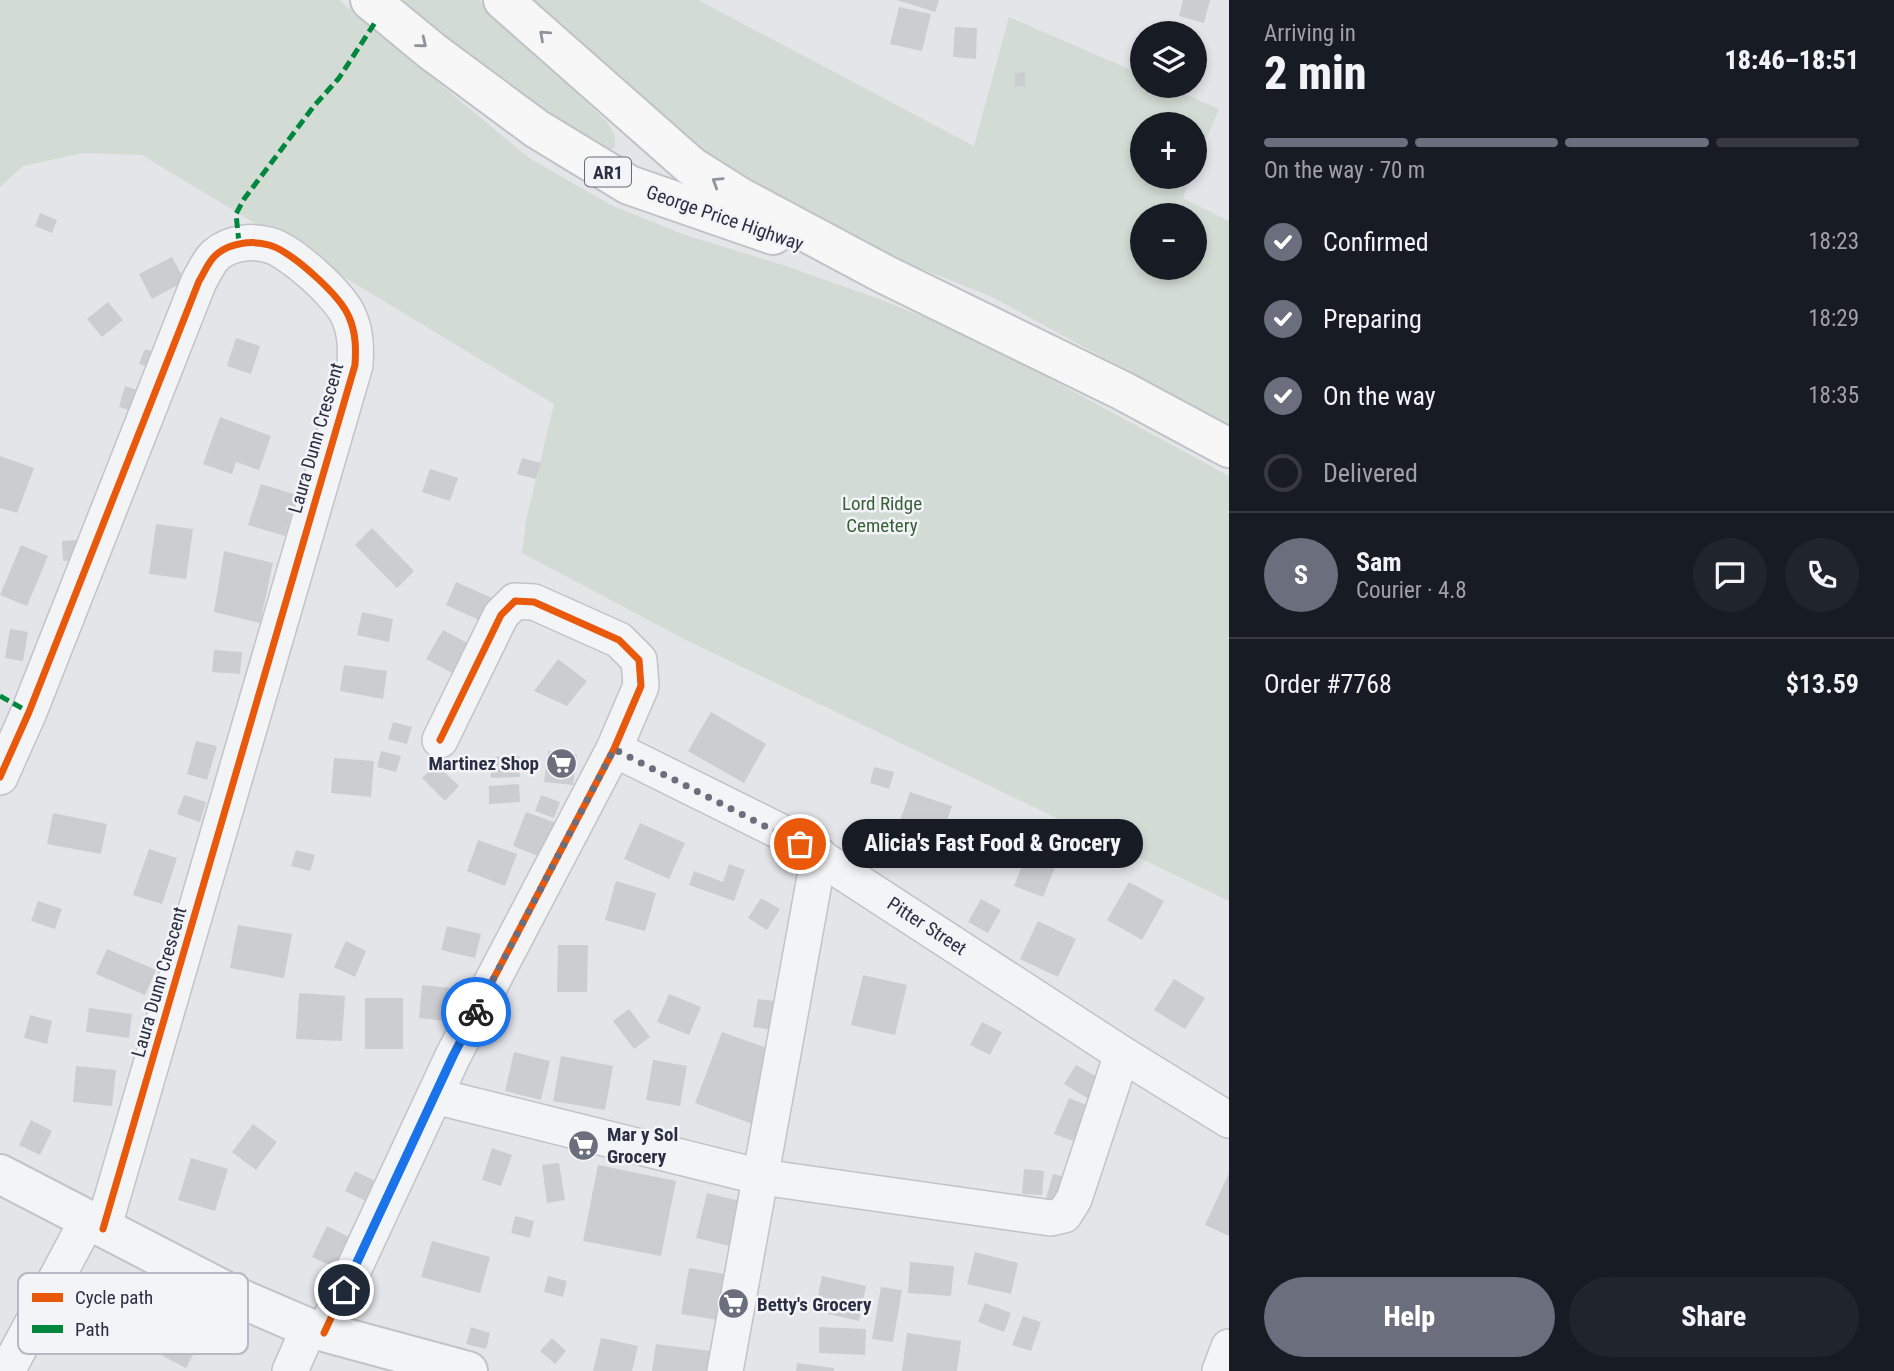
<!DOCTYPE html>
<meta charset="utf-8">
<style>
:root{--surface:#171b24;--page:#20242c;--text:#f1f3f6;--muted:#9ea1a6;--line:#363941;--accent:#6b6f7d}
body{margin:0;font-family:"Roboto Condensed",sans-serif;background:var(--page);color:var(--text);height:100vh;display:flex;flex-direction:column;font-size:26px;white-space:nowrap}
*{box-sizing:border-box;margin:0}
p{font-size:23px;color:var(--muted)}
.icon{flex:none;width:38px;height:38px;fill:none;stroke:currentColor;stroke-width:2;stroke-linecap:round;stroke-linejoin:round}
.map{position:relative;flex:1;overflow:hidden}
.side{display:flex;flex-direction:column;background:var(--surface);width:665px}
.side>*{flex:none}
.tools{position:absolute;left:1130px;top:21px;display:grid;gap:14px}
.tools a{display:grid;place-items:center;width:77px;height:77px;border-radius:50%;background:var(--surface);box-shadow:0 4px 10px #0003;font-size:35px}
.pin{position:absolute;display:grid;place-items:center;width:60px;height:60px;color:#fff;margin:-30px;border:4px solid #fff;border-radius:50%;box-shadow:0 2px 7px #0007}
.courier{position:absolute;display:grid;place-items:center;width:70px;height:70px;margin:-35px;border:5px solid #1a73e8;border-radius:50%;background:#fff;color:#222;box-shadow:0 2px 9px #0007}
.bubble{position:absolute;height:49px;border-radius:24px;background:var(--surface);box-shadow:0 4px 10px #0003;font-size:23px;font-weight:800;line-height:49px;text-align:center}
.summary em{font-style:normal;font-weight:800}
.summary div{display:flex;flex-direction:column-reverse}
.summary{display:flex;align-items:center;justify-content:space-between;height:119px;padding:0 35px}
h1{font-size:46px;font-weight:800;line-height:52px}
.bar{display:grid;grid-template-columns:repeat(4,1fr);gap:10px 7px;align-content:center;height:84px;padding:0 35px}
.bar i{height:9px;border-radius:5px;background:var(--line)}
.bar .on{background:var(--accent)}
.bar p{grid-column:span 4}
.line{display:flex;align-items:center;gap:18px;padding:0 35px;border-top:2px solid var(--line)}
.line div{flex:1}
.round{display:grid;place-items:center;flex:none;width:74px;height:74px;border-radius:37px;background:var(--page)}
ol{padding:0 35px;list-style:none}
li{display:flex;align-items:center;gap:21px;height:77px}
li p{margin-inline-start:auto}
li .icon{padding:7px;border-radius:50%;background:var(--accent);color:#fff;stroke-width:4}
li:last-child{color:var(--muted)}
li i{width:38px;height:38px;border:4px solid var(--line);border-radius:50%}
.primary-button{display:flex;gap:14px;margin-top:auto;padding:14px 35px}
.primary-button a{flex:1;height:80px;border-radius:42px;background:var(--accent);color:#fff;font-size:28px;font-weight:800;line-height:80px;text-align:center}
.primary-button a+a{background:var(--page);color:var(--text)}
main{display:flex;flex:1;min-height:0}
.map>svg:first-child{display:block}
</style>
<main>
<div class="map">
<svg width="1229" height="1371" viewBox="0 0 1229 1371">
<rect width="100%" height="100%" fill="#e4e5e9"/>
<g fill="#d3dcd4" fill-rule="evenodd">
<polygon points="0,0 339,0 529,158 611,205 682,234 783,265 882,300 973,337 1229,476 1229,901 686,640 522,553 526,521 554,404 142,155 83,153 23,166 0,187"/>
<polygon points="393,0 479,0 606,121 615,135 615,147 604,153 590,150"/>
<path d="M 515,0 L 698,0 L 974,146 L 1009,17 L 1143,75 L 1143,86 L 1166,86 L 1219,109 L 1195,166 L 1195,124 L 1143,124 L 1143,177 L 1191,177 L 1183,198 L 1229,221 L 1229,426 L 992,297 L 841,237 L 749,204 ZM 1143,215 L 1195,215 L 1195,268 L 1143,268 Z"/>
</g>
<g fill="#cccdd1">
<polygon points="897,0 939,0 935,12"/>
<polygon points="1183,0 1210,0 1204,23 1179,16"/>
<polygon points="899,7 931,14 922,51 890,44"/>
<polygon points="955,27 977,28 976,59 953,57"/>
<polygon points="1025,72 1025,86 1015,86 1015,73"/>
<polygon points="40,213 57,220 52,233 35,226"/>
<polygon points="172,257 185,281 152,299 139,274"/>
<polygon points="108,302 123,320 102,337 87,319"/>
<polygon points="236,338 260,346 251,374 227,366"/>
<polygon points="145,349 157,353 151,368 139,364"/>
<polygon points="125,386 150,394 144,415 119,407"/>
<polygon points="220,417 271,436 259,470 236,462 232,474 203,464"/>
<polygon points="0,456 34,468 17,513 0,508"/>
<polygon points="522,458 541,463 536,479 517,474"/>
<polygon points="430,469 458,478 450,501 422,492"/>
<polygon points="261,484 297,495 285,536 248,525"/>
<polygon points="156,524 193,529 186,579 149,574"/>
<polygon points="372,528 414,571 397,588 355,545"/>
<polygon points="78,540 79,560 63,561 62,541"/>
<polygon points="21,545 48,556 27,606 0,595"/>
<polygon points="224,551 273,563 260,623 214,612"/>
<polygon points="456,582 492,598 481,621 446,605"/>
<polygon points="362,612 393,619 389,642 357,635"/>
<polygon points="10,629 28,632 23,661 5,658"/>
<polygon points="443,630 471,645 454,674 426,659"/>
<polygon points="214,650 242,652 240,674 212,672"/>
<polygon points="558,659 587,681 567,706 534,691"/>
<polygon points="344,665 387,671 383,699 340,691"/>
<polygon points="711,712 766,744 744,783 688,751"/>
<polygon points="393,722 412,727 407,744 388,739"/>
<polygon points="196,741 217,746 207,780 187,774"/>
<polygon points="381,751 401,756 396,772 377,767"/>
<polygon points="548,751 577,754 573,785 544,782"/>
<polygon points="519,756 520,777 491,778 490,757"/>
<polygon points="334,758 374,761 371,797 331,793"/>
<polygon points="436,764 459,786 445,801 422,778"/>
<polygon points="874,767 894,772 889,789 870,783"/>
<polygon points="519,784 520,802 489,804 489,786"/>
<polygon points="910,792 952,806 937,849 895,835"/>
<polygon points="184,795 206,802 200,822 177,814"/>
<polygon points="541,795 560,802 554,818 535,811"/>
<polygon points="526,812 562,825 548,860 513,846"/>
<polygon points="53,813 107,824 101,854 47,844"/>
<polygon points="640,823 685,843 669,879 624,859"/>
<polygon points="1038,826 1067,838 1043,897 1014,886"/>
<polygon points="478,840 517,854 505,886 467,871"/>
<polygon points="970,840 990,847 983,867 963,860"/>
<polygon points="149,849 177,858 162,904 133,895"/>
<polygon points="296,850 315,855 310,871 291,866"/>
<polygon points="729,864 745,870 734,901 689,885 694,871 723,882"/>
<polygon points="616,881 656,893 645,931 605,920"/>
<polygon points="1129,882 1164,901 1142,940 1107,920"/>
<polygon points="761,898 780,909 767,930 748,918"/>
<polygon points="981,899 1001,910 988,933 968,922"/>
<polygon points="38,901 62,909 55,929 31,921"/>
<polygon points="1038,921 1076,939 1058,977 1020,959"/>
<polygon points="238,925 292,934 284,978 230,968"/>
<polygon points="447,926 481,934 475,958 441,950"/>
<polygon points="346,941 366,951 355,977 334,967"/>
<polygon points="558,945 588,945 587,992 557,992"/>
<polygon points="107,949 156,970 145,995 96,974"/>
<polygon points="863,975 907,985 895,1035 851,1025"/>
<polygon points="1174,979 1205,998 1185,1029 1154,1010"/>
<polygon points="422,985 461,989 457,1022 419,1018"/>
<polygon points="299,993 345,996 342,1041 296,1039"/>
<polygon points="669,994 701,1007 689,1035 657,1022"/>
<rect x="365" y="998" width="38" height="51"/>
<polygon points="758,999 782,1002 778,1031 753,1027"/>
<polygon points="89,1008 132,1014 129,1038 86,1032"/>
<polygon points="629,1009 650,1037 634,1049 613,1021"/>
<polygon points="30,1015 52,1021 47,1044 24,1038"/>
<polygon points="982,1022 1002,1032 990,1055 970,1045"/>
<polygon points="722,1032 781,1053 755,1125 695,1103"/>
<polygon points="514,1052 550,1061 541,1100 505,1091"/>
<polygon points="561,1056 613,1066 605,1110 553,1101"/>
<polygon points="653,1060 687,1066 680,1106 646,1100"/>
<polygon points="1076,1065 1109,1084 1097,1104 1064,1084"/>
<polygon points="76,1066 116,1070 112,1106 73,1102"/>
<polygon points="1069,1098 1094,1108 1079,1143 1054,1134"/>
<polygon points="31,1120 52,1131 40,1155 19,1145"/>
<polygon points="253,1124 277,1142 256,1170 232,1152"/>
<polygon points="492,1148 512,1155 501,1186 482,1180"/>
<polygon points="191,1158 228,1169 215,1211 178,1200"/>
<polygon points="559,1163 565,1200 547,1203 542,1165"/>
<polygon points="598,1165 676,1181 661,1256 583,1241"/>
<polygon points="1024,1169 1044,1171 1042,1195 1022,1194"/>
<polygon points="355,1171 379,1183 370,1203 345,1191"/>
<polygon points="1229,1173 1229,1236 1205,1225"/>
<polygon points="1053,1174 1077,1180 1070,1205 1046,1198"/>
<polygon points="707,1193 744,1202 734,1247 696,1238"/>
<polygon points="515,1216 534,1221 530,1238 511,1233"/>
<polygon points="327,1226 357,1241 343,1271 312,1257"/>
<polygon points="432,1241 490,1257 480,1293 421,1277"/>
<polygon points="975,1252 1018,1263 1011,1294 967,1284"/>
<polygon points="910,1262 954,1266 951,1296 908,1293"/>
<polygon points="689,1268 732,1275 724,1321 681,1314"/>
<polygon points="548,1276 567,1281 563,1297 544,1292"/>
<polygon points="822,1276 866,1286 859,1321 815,1311"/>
<polygon points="881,1287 902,1290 893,1342 872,1339"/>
<polygon points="985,1303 1011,1313 1004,1332 978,1322"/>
<polygon points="1023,1316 1041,1322 1031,1351 1012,1345"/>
<polygon points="162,1323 200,1342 186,1368 149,1349"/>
<polygon points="471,1327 490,1333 486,1349 466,1344"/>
<polygon points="819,1327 866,1329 865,1355 819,1353"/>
<polygon points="907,1333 961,1341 957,1371 902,1371"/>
<polygon points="552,1338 566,1351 555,1364 540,1351"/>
<polygon points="601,1338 638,1346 632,1371 593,1371"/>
<polygon points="656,1344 726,1353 723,1371 652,1371"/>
<polygon points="797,1363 834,1368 834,1371 796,1371"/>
</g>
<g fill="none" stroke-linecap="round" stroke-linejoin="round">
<defs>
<g id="minor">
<polyline points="614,749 781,832 1122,1054 1229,1120"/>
<path d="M 0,777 L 29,712 L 199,281 C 204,273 209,260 217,254 C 230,243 252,240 269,245 C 291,251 340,295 349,317 C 356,333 356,348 355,365 L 103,1229"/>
<polyline points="435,1096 761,1177 1051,1218 1064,1215 1074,1199 1122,1054"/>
<polyline points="324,1333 453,1056 614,749 641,686 639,660 619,640 534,602 515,601 501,615 440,740"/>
<polyline points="7,1371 87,1221"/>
<polyline points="290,1371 309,1328"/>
<polyline points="725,1371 819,855"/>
<polyline points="1220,1371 1229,1347"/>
</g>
<polyline id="tertiary" points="0,1174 237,1297 309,1328 468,1371"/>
<g id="primary">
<polyline points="370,0 433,52 537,129 629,185 773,235"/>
<polyline points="503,0 691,166 740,197 884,274 1123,391 1229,448"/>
</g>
</defs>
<use href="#minor" stroke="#c2c3c7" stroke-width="38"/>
<use href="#tertiary" stroke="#c2c3c7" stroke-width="42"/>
<use href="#primary" stroke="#c0c2c7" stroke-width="42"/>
<use href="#minor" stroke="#f3f4f6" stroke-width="35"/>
<use href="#tertiary" stroke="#f3f4f6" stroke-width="38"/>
<use href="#primary" stroke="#f7f7f7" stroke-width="38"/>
<g stroke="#00873e" stroke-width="5" stroke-dasharray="10 5" stroke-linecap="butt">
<polyline points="239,243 236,214 244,199 314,106 339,78 376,21"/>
<polyline points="0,696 29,712"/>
</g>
<defs>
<g id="cycleway">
<path d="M 0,777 L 29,712 L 199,281 C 204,273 209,260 217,254 C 230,243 252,240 269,245 C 291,251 340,295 349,317 C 356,333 356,348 355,365 L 103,1229"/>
<polyline points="324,1333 453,1056 614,749 641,686 639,660 619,640 534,602 515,601 501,615 440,740"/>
</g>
</defs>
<use href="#cycleway" stroke="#f2f4f8" stroke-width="11"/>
<use href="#cycleway" stroke="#e8590c" stroke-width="7"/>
</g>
<defs><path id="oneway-chevron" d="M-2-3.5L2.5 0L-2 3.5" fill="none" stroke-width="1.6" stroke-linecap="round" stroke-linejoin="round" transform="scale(1.75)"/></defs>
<g stroke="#90939d">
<use href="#oneway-chevron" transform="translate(544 35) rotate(-138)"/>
<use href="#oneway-chevron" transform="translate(422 43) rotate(39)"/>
<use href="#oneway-chevron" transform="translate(717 182) rotate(-148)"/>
</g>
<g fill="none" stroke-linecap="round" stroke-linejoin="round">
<polyline stroke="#6b6f7d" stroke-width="7" stroke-dasharray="0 12.6" points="476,1012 614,749 800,844"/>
<polyline stroke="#1a73e8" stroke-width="9" points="344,1290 453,1056 476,1012"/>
</g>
<defs>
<symbol id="supermarket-disc" viewBox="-11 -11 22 22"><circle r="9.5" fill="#6b6f7d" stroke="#f2f4f8"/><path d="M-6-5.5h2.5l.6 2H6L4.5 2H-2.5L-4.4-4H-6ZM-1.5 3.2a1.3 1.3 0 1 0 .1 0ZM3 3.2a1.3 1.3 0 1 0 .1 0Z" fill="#fff"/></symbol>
</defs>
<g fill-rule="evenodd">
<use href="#supermarket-disc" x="544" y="746" width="35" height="35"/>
<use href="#supermarket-disc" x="566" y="1128" width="35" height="35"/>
<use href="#supermarket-disc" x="716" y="1286" width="35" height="35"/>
</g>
<g text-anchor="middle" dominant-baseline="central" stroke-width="5" stroke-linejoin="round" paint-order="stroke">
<rect fill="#f2f4f8" stroke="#666a79" stroke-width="2" x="585" y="157.5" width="46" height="29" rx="5"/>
<g font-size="18" font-weight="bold" fill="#2a2f43">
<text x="608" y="172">AR1</text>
</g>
<g font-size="19" fill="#2a2f43" stroke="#f2f4f8">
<text transform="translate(725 218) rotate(19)">George Price Highway</text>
<text transform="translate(316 438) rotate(-74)">Laura Dunn Crescent</text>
<text transform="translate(927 926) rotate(33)">Pitter Street</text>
<text transform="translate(159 982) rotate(-74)">Laura Dunn Crescent</text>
</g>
<g font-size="19" fill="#395f36" stroke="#f2f4f8">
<text x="882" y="503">Lord Ridge<tspan x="882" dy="22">Cemetery</tspan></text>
</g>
<g font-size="19" font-weight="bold" fill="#2a2f43" stroke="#f2f4f8" text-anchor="start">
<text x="539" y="763" text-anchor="end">Martinez Shop</text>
<text x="607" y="1134">Mar y Sol<tspan x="607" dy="22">Grocery</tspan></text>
<text x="757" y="1304">Betty's Grocery</text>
</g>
</g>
<rect x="18" y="1273" width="230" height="81" rx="10" fill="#f2f4f8" stroke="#b6b9c2" stroke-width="2"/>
<rect x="32" y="1293" width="31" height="9" fill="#e8590c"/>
<rect x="32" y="1325" width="31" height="8" fill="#00873e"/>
<g font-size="19" fill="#2a2f43">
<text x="75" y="1304">Cycle path</text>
<text x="75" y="1336">Path</text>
</g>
</svg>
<div class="tools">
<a><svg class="icon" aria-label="layers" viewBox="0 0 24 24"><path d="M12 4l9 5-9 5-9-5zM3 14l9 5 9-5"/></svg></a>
<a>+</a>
<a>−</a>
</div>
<div class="pin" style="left:800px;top:844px;background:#ea580c"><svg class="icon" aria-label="bag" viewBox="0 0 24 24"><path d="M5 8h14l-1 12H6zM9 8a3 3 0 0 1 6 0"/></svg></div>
<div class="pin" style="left:344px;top:1290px;background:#1f2937"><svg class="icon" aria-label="home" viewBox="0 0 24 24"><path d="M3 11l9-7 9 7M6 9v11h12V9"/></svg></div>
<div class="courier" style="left:476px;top:1012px"><svg class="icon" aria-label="bike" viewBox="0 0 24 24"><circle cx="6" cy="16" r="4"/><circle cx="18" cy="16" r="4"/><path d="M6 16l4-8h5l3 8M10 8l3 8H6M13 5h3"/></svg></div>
<div class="bubble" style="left:842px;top:819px;width:301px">Alicia's Fast Food &amp; Grocery</div>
</div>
<section class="side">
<div class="summary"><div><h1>2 min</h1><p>Arriving in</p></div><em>18:46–18:51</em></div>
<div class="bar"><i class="on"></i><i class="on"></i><i class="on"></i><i></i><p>On the way · 70 m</p></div>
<ol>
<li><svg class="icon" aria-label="check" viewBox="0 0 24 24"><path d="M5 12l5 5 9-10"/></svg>Confirmed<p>18:23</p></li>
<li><svg class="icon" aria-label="check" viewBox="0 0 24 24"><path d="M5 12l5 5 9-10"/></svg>Preparing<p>18:29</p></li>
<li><svg class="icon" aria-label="check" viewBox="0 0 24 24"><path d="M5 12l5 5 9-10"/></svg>On the way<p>18:35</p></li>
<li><i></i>Delivered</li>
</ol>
<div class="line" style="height:126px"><b class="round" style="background:var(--accent);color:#fff">S</b><div><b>Sam</b><p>Courier · 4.8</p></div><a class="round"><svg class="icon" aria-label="chat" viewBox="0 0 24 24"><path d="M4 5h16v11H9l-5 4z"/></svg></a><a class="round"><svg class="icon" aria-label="phone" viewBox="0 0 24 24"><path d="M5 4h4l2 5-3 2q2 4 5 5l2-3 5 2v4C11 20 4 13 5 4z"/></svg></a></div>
<div class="line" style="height:91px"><div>Order #7768</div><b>$13.59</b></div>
<div class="primary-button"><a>Help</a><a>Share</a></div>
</section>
</main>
